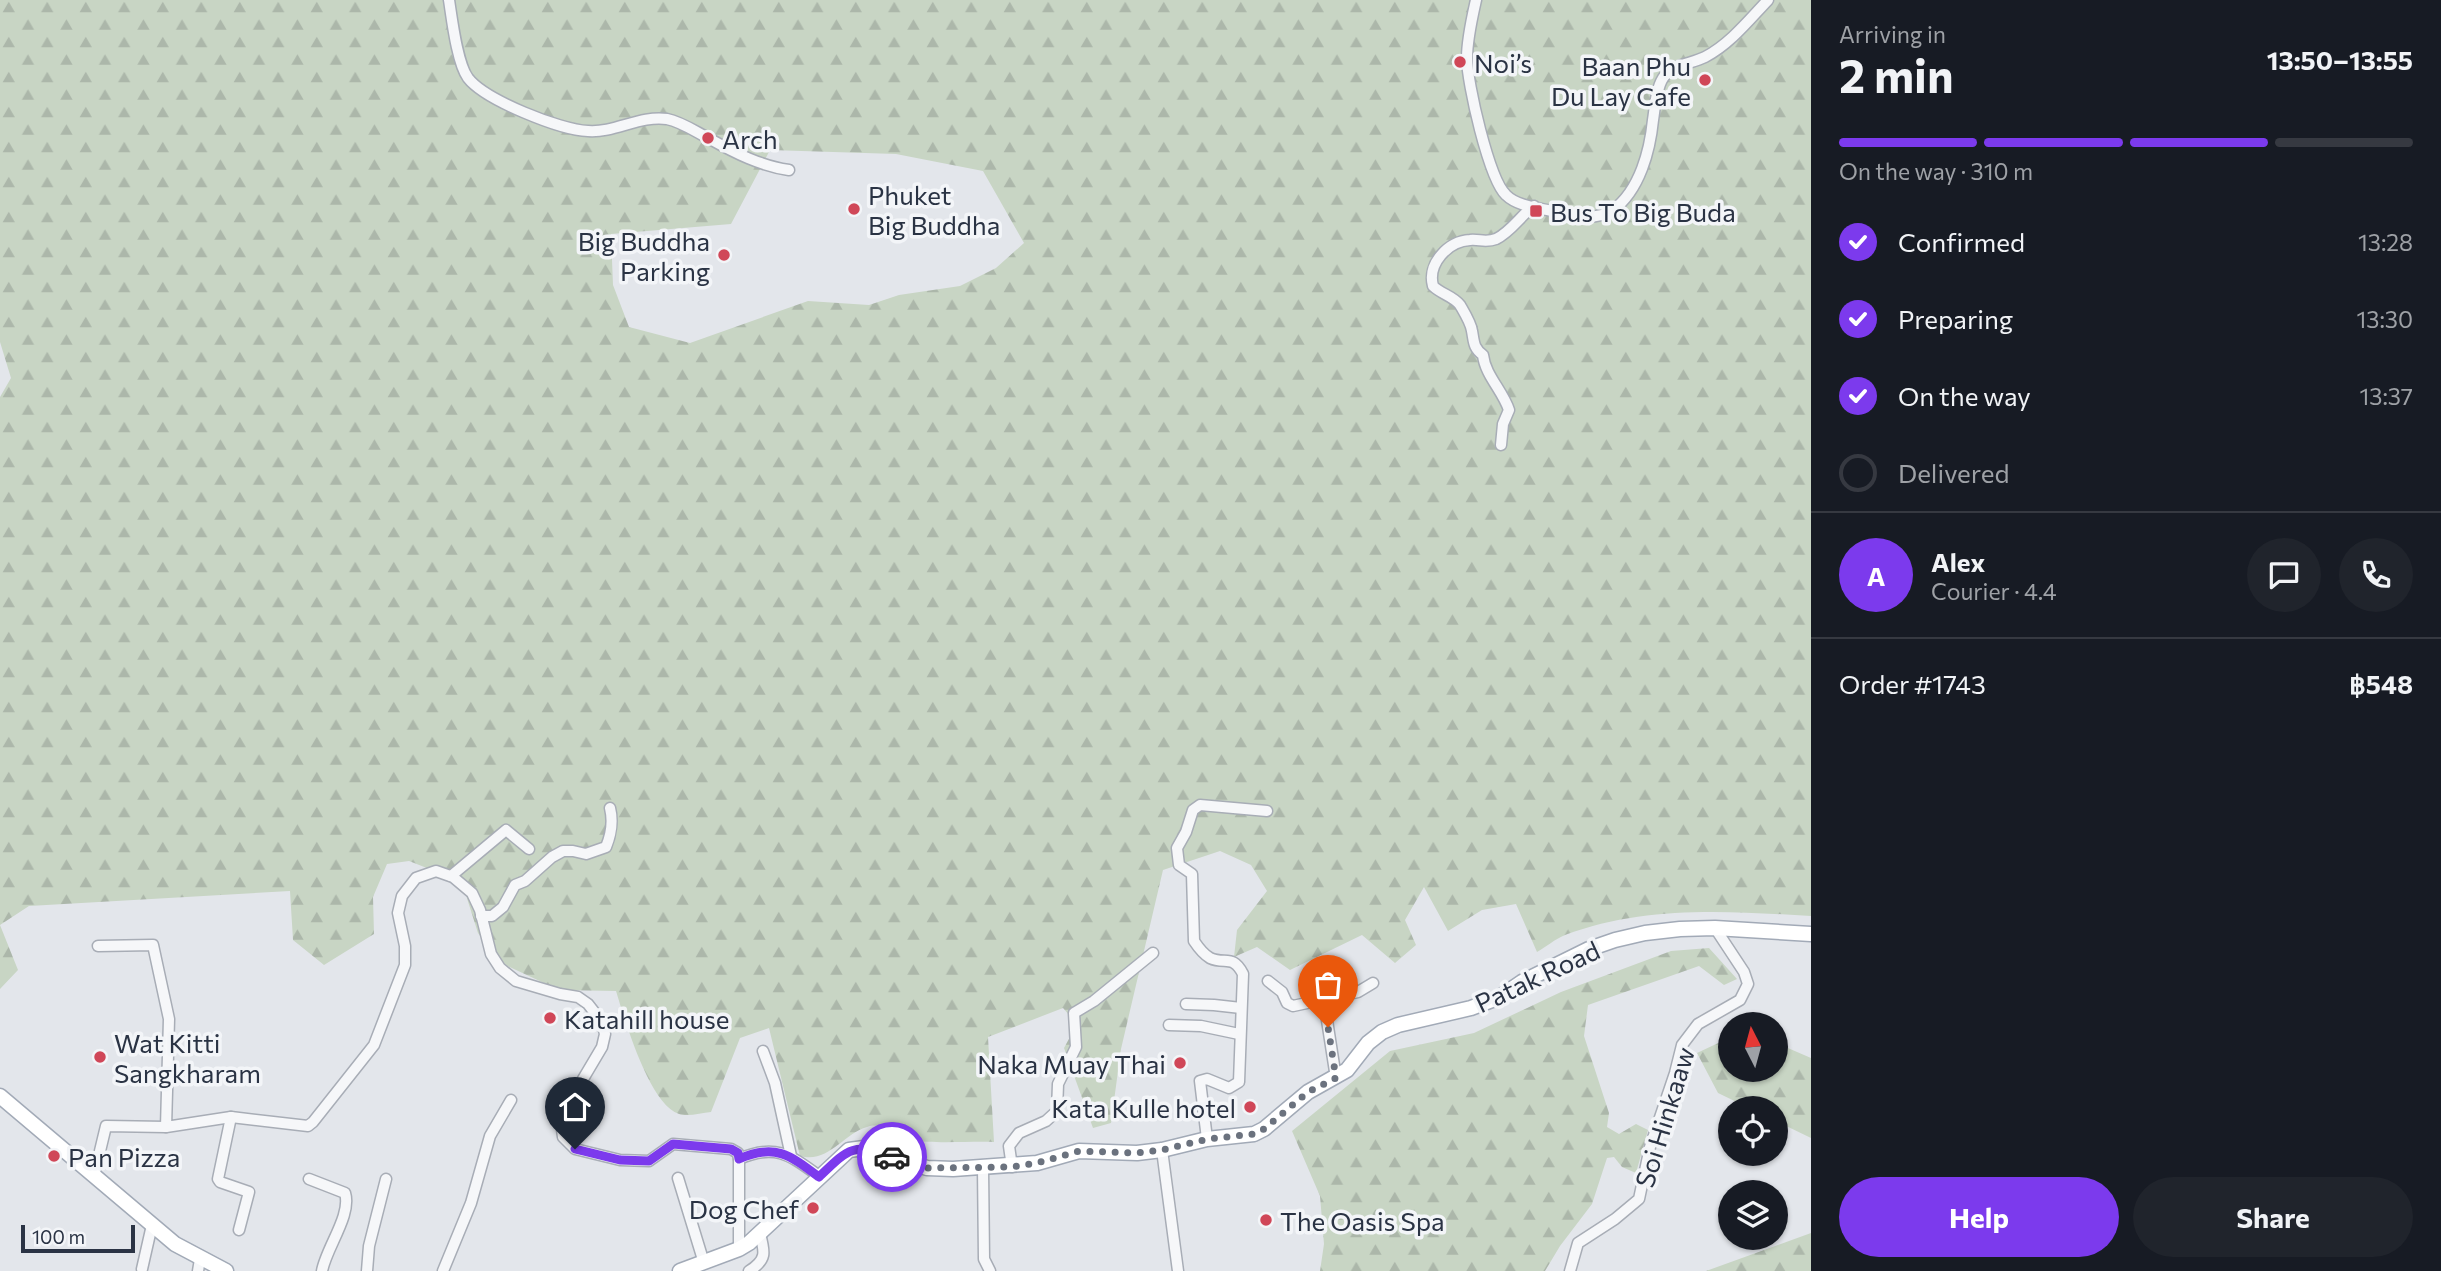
<!DOCTYPE html>
<meta charset="utf-8">
<style>
:root{--surface:#171b24;--page:#20242c;--text:#f1f3f6;--muted:#9ea1a6;--line:#363941;--accent:#7c3aed}
body{margin:0;font-family:Commissioner,sans-serif;background:var(--page);color:var(--text);height:100vh;display:flex;flex-direction:column;font-size:26px;white-space:nowrap}
*{box-sizing:border-box;margin:0}
p{font-size:23px;color:var(--muted)}
.icon{flex:none;width:38px;height:38px;fill:none;stroke:currentColor;stroke-width:2;stroke-linecap:round;stroke-linejoin:round}
.map{position:relative;flex:1;overflow:hidden}
.side{display:flex;flex-direction:column;background:var(--surface);width:630px}
.side>*{flex:none}
.needle{width:46px;rotate:354deg}
.tools{position:absolute;left:1718px;top:1012px;display:grid;gap:14px}
.tools a{display:grid;place-items:center;width:70px;height:70px;border-radius:50%;background:var(--surface);box-shadow:0 2px 5px #0004;font-size:35px}
.scale{position:absolute;left:21px;bottom:18px;width:114px;box-sizing:border-box;padding-left:7px;border:4px solid #2a3344;border-top:0;font-size:19px;line-height:24px;white-space:nowrap;color:#2a3344;-webkit-text-stroke:5px #f3f5f8;paint-order:stroke}
.pin{position:absolute;display:grid;place-items:center;width:60px;height:60px;color:#fff;margin:-72px -30px;border-radius:50% 50% 50% 0;rotate:-45deg;box-shadow:0 0 7px #0007}
.pin .icon{rotate:45deg}
.courier{position:absolute;display:grid;place-items:center;width:70px;height:70px;margin:-35px;border:5px solid #7c3aed;border-radius:50%;background:#fff;color:#222;box-shadow:0 2px 9px #0007}
.head em{font-style:normal;font-weight:700}
.head div{display:flex;flex-direction:column-reverse}
.head{display:flex;align-items:center;justify-content:space-between;height:119px;padding:0 28px}
h1{font-size:46px;font-weight:700;line-height:52px}
.bar{display:grid;grid-template-columns:repeat(4,1fr);gap:10px 7px;align-content:center;height:84px;padding:0 28px}
.bar i{height:9px;border-radius:5px;background:var(--line)}
.bar .on{background:var(--accent)}
.bar p{grid-column:span 4}
.line{display:flex;align-items:center;gap:18px;padding:0 28px;border-top:2px solid var(--line)}
.line div{flex:1}
.round{display:grid;place-items:center;flex:none;width:74px;height:74px;border-radius:37px;background:var(--page)}
ol{padding:0 28px;list-style:none}
li{display:flex;align-items:center;gap:21px;height:77px}
li p{margin-inline-start:auto}
li .icon{padding:7px;border-radius:50%;background:var(--accent);color:#fff;stroke-width:4}
li:last-child{color:var(--muted)}
li i{width:38px;height:38px;border:4px solid var(--line);border-radius:50%}
.action{display:flex;gap:14px;margin-top:auto;padding:14px 28px}
.action a{flex:1;height:80px;border-radius:42px;background:var(--accent);color:#fff;font-size:28px;font-weight:700;line-height:80px;text-align:center}
.action a+a{background:var(--page);color:var(--text)}
main{display:flex;flex:1;min-height:0}
.map>svg:first-child{display:block}
</style>
<main>
<div class="map">
<svg width="1811" height="1271" viewBox="0 0 1811 1271">
<defs>
<pattern id="forest-firs" width="22" height="20" patternUnits="userSpaceOnUse" patternTransform="scale(1.75)"><rect width="22" height="20" fill="#c8d5c4"/><path d="M5 1l3.5 6h-7zM16 11l3.5 6h-7z" fill="#acb7aa"/></pattern>
</defs>
<rect width="100%" height="100%" fill="#e3e6eb"/>
<g fill="url(#forest-firs)" fill-rule="evenodd">
<path d="M 0,0 L 1811,0 L 1811,916 C 1728,911 1644,905 1565,935 C 1555,939 1546,947 1537,952 L 1516,904 L 1482,910 L 1448,931 L 1424,887 L 1405,920 L 1416,945 L 1395,963 L 1362,935 L 1290,970 L 1257,947 L 1234,957 L 1237,930 L 1267,891 L 1251,865 L 1220,851 L 1163,870 L 1121,1049 L 1111,1123 L 1093,1128 L 1064,1048 L 1077,1024 L 1063,1008 L 988,1037 L 994,1142 C 972,1141 932,1144 912,1140 C 896,1136 884,1121 867,1127 C 843,1134 828,1164 800,1156 L 769,1028 L 740,1038 L 711,1112 C 701,1113 688,1117 679,1114 C 649,1104 625,1020 616,991 L 559,990 L 499,962 L 478,933 L 465,892 L 437,872 L 409,861 L 387,864 L 373,897 L 374,934 L 324,965 L 293,940 L 290,891 L 29,906 L 0,925 L 18,970 L 0,989 L 0,397 L 11,378 L 0,342 ZM 770,150 L 896,154 L 983,171 L 1024,243 L 996,268 L 960,286 L 899,295 L 869,305 L 808,301 L 690,343 L 629,327 L 613,285 L 611,234 L 731,224 Z"/>
<polygon points="1709,948 1737,979 1724,985 1699,966 1588,1005 1584,1036 1609,1113 1607,1127 1619,1134 1636,1124 1648,1130 1636,1173 1622,1167 1614,1157 1607,1158 1592,1204 1560,1246 1545,1271 1320,1271 1324,1244 1320,1196 1292,1131 1390,1051 1474,1033 1561,992 1671,951"/>
<polygon points="1731,1037 1731,1069 1776,1069 1776,1043 1811,1058 1811,1138 1776,1121 1776,1108 1749,1108 1718,1093 1697,1053"/>
<polygon points="1811,1233 1811,1271 1706,1271"/>
</g>
<g fill="none" stroke-linecap="round" stroke-linejoin="round">
<defs>
<g id="minor">
<path d="M 449,0 C 452,19 457,63 468,78 C 485,100 560,130 588,131 C 615,133 640,115 667,119 C 682,122 696,132 710,139 C 735,153 761,166 789,170"/>
<path d="M 1476,0 C 1472,18 1467,39 1467,58 C 1467,83 1489,179 1506,195 C 1518,207 1541,208 1556,212 C 1574,216 1596,221 1613,210 C 1640,190 1650,150 1653,120 C 1655,107 1656,89 1663,78 C 1672,64 1691,64 1705,57 C 1730,44 1749,20 1768,0"/>
<path d="M 1501,445 L 1503,424 L 1509,410 C 1503,391 1485,375 1483,355 C 1473,348 1474,341 1472,331 C 1471,323 1464,312 1460,305 C 1453,296 1441,294 1433,286 C 1427,264 1448,241 1470,240 C 1479,239 1486,243 1496,239 C 1511,232 1521,215 1534,206"/>
<polyline points="451,876 506,830 529,849"/>
<path d="M 481,916 L 492,916 L 503,907 L 515,885 L 525,881 L 552,857 L 563,851 L 573,851 L 586,854 L 606,847 C 611,835 613,820 610,808"/>
<polyline points="98,946 153,945 169,1019 166,1127 231,1117 308,1126 313,1122 374,1045 405,965 405,946 398,913 402,896 416,878 436,871 453,877 472,893 480,910 491,954 500,968 516,981 560,994 578,997 588,1004 602,1022 605,1034 602,1047 567,1106 561,1122 563,1137 575,1149 620,1160 649,1161 673,1144 731,1149 738,1153 739,1159 739,1249"/>
<polyline points="1268,981 1282,992 1287,1003 1293,1006 1358,992 1373,983"/>
<polyline points="1324,1001 1336,1078"/>
<polyline points="1186,1004 1214,1005 1241,1008"/>
<polyline points="1169,1025 1201,1026 1239,1034"/>
<polyline points="763,1051 775,1083 791,1156"/>
<polyline points="231,1117 218,1179 220,1182 249,1192 239,1230"/>
<path d="M 1207,1139 L 1200,1081 L 1207,1079 L 1229,1088 L 1239,1082 L 1243,974 C 1233,954 1225,965 1210,958 C 1203,954 1198,947 1194,941 L 1192,874 L 1179,865 L 1177,848 L 1186,832 L 1193,810 L 1200,805 L 1267,811"/>
<polyline points="1162,1150 1178,1271"/>
<path d="M 739,1159 C 775,1143 790,1155 819,1176"/>
<polyline points="1012,1167 1009,1146 1019,1133 1046,1121 1057,1111 1058,1084 1076,1047 1074,1013 1094,1001 1153,953"/>
<polyline points="983,1168 984,1259 990,1271"/>
<polyline points="94,1176 106,1126 166,1127"/>
<polyline points="678,1178 704,1263"/>
<path d="M 309,1179 L 345,1193 C 352,1215 326,1248 322,1271"/>
<polyline points="142,1269 152,1225"/>
<polyline points="198,1271 200,1259"/>
<polyline points="367,1271 369,1246 386,1179"/>
<polyline points="443,1271 471,1203 490,1136 511,1100"/>
<path d="M 749,1271 C 767,1260 765,1252 760,1234"/>
<polyline points="1570,1271 1578,1243 1615,1219 1639,1199 1650,1147 1675,1073 1682,1045 1698,1024 1740,1000 1748,984 1744,972 1715,928"/>
</g>
<g id="major">
<polyline points="0,1096 175,1244 226,1271"/>
<polyline points="680,1271 739,1249 749,1243 849,1150 864,1148 927,1168 953,1169 1037,1163 1079,1151 1137,1153 1162,1150 1207,1139 1254,1134 1264,1129 1308,1092 1347,1070 1368,1043 1382,1032 1398,1025 1471,1008 1500,997 1522,982 1589,949 1615,940 1645,933 1680,929 1715,928 1811,934"/>
</g>
</defs>
<use href="#minor" stroke="#a8adb6" stroke-width="13"/>
<use href="#major" stroke="#a2aab7" stroke-width="17"/>
<use href="#minor" stroke="#f6f7f9" stroke-width="10"/>
<use href="#major" stroke="#fff" stroke-width="14"/>
</g>
<g fill="none" stroke-linecap="round" stroke-linejoin="round">
<polyline stroke="#6b727e" stroke-width="7" stroke-dasharray="0 12.6" points="892,1157 928,1168 1012,1167 1037,1163 1079,1151 1137,1153 1162,1150 1208,1139 1254,1134 1264,1129 1308,1092 1336,1078 1328,1027"/>
<path stroke="#7c3aed" stroke-width="9" d="M 575,1149 L 620,1160 L 649,1161 L 673,1144 L 731,1149 L 738,1153 L 739,1159 C 775,1143 790,1155 819,1177 C 848,1149 853,1142 892,1157"/>
</g>
<g fill="#d04758" stroke="#f3f5f8" stroke-width="2.5">
<circle cx="1460" cy="62" r="7"/>
<circle cx="1705" cy="80" r="7"/>
<circle cx="708" cy="138" r="7"/>
<circle cx="854" cy="209" r="7"/>
<rect x="1529" y="204" width="14" height="14" rx="3.5"/>
<circle cx="724" cy="255" r="7"/>
<circle cx="550" cy="1018" r="7"/>
<circle cx="100" cy="1057" r="7"/>
<circle cx="1180" cy="1063" r="7"/>
<circle cx="1250" cy="1107" r="7"/>
<circle cx="54" cy="1156" r="7"/>
<circle cx="813" cy="1208" r="7"/>
<circle cx="1266" cy="1220" r="7"/>
</g>
<g text-anchor="middle" dominant-baseline="central" stroke-width="7" stroke-linejoin="round" paint-order="stroke">
<g font-size="26" fill="#2a3344" stroke="#f3f5f8" text-anchor="start">
<text x="1474" y="62">Noi’s</text>
<text x="1691" y="65" text-anchor="end">Baan Phu<tspan x="1691" dy="30">Du Lay Cafe</tspan></text>
<text x="722" y="138">Arch</text>
<text x="868" y="194">Phuket<tspan x="868" dy="30">Big Buddha</tspan></text>
<text x="1550" y="211">Bus To Big Buda</text>
<text x="710" y="240" text-anchor="end">Big Buddha<tspan x="710" dy="30">Parking</tspan></text>
<text x="564" y="1018">Katahill house</text>
<text x="114" y="1042">Wat Kitti<tspan x="114" dy="30">Sangkharam</tspan></text>
<text x="1166" y="1063" text-anchor="end">Naka Muay Thai</text>
<text x="1236" y="1107" text-anchor="end">Kata Kulle hotel</text>
<text x="68" y="1156">Pan Pizza</text>
<text x="799" y="1208" text-anchor="end">Dog Chef</text>
<text x="1280" y="1220">The Oasis Spa</text>
</g>
<g font-size="26" fill="#2a3344" stroke="#f3f5f8">
<text transform="translate(1537 976) rotate(-25)">Patak Road</text>
<text transform="translate(1664 1117) rotate(-73)">Soi Hinkaaw</text>
</g>
</g>
</svg>
<div class="tools">
<a><svg class="needle" viewBox="-14 -14 28 28"><path d="M0-13l5 13h-10z" fill="#e53935"/><path d="M0 13l5-13h-10z" fill="#9ea1a6"/></svg></a>
<a><svg class="icon" aria-label="locate" viewBox="0 0 24 24"><circle cx="12" cy="12" r="6"/><path d="M12 2v4M12 18v4M2 12h4M18 12h4"/></svg></a>
<a><svg class="icon" aria-label="layers" viewBox="0 0 24 24"><path d="M12 4l9 5-9 5-9-5zM3 14l9 5 9-5"/></svg></a>
</div>
<div class="scale">100 m</div>
<div class="pin" style="left:1328px;top:1027px;background:#ea580c"><svg class="icon" aria-label="bag" viewBox="0 0 24 24"><path d="M5 8h14l-1 12H6zM9 8a3 3 0 0 1 6 0"/></svg></div>
<div class="pin" style="left:575px;top:1149px;background:#1f2937"><svg class="icon" aria-label="home" viewBox="0 0 24 24"><path d="M3 11l9-7 9 7M6 9v11h12V9"/></svg></div>
<div class="courier" style="left:892px;top:1157px"><svg class="icon" aria-label="car" viewBox="0 0 24 24"><path d="M5 17H2v-5l4-1 3-4h7l3 4 3 1v5h-3M9 17h6M6 11h13"/><circle cx="7" cy="17" r="2"/><circle cx="17" cy="17" r="2"/></svg></div>
</div>
<section class="side">
<div class="head"><div><h1>2 min</h1><p>Arriving in</p></div><em>13:50–13:55</em></div>
<div class="bar"><i class="on"></i><i class="on"></i><i class="on"></i><i></i><p>On the way · 310 m</p></div>
<ol>
<li><svg class="icon" aria-label="check" viewBox="0 0 24 24"><path d="M5 12l5 5 9-10"/></svg>Confirmed<p>13:28</p></li>
<li><svg class="icon" aria-label="check" viewBox="0 0 24 24"><path d="M5 12l5 5 9-10"/></svg>Preparing<p>13:30</p></li>
<li><svg class="icon" aria-label="check" viewBox="0 0 24 24"><path d="M5 12l5 5 9-10"/></svg>On the way<p>13:37</p></li>
<li><i></i>Delivered</li>
</ol>
<div class="line" style="height:126px"><b class="round" style="background:var(--accent);color:#fff">A</b><div><b>Alex</b><p>Courier · 4.4</p></div><a class="round"><svg class="icon" aria-label="chat" viewBox="0 0 24 24"><path d="M4 5h16v11H9l-5 4z"/></svg></a><a class="round"><svg class="icon" aria-label="phone" viewBox="0 0 24 24"><path d="M5 4h4l2 5-3 2q2 4 5 5l2-3 5 2v4C11 20 4 13 5 4z"/></svg></a></div>
<div class="line" style="height:91px"><div>Order #1743</div><b>฿548</b></div>
<div class="action"><a>Help</a><a>Share</a></div>
</section>
</main>
